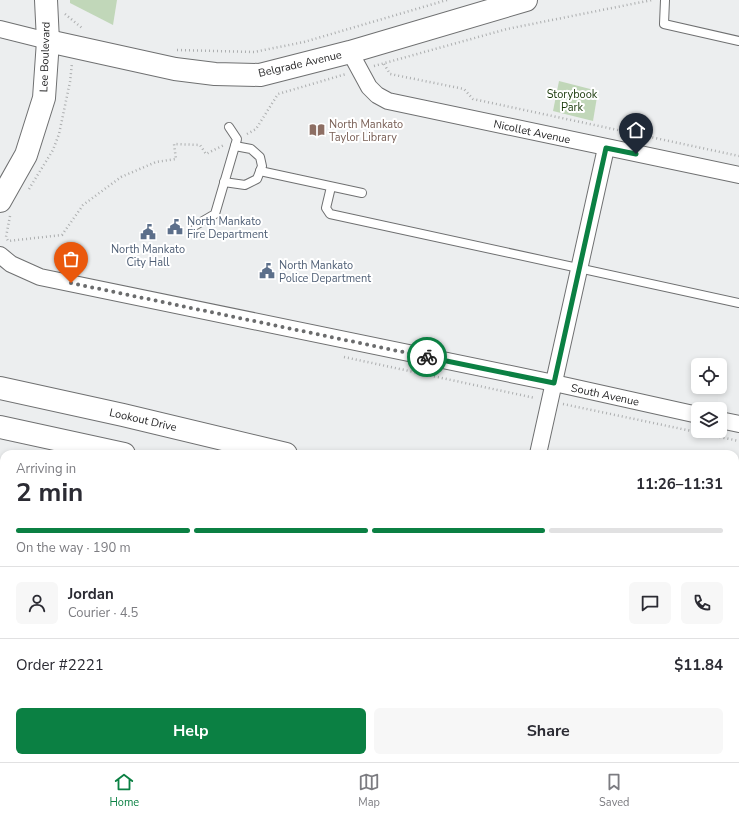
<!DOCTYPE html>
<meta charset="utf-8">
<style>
:root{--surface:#fff;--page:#f7f7f7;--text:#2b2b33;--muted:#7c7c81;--line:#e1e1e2;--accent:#0b8043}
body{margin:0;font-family:"Nunito Sans",sans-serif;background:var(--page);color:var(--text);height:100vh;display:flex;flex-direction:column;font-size:15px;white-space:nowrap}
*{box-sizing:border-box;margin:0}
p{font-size:13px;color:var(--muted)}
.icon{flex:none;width:22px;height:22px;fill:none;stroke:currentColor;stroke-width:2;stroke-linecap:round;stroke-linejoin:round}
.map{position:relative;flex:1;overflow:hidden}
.panel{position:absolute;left:0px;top:450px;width:739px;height:312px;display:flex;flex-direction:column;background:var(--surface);border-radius:12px 12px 0 0;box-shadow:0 2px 6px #0003}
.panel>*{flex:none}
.controls{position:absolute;left:691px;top:358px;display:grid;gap:8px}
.controls a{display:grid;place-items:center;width:36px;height:36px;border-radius:6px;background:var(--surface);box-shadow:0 2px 6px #0003;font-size:20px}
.pin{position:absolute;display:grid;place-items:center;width:34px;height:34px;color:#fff;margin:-41px -17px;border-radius:50% 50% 50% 0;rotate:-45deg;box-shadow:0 0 4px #0007}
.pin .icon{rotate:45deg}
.courier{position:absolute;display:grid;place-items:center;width:40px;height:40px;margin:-20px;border:3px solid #0b8043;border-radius:50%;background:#fff;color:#222;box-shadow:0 1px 5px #0007}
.headline em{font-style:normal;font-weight:700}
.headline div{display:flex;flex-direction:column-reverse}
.headline{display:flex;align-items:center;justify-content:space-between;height:68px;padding:0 16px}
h1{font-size:26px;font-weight:700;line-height:30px}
.bar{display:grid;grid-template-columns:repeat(4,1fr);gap:6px 4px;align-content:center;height:48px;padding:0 16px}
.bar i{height:5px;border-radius:3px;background:var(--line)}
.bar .current{background:var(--accent)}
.bar p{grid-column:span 4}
.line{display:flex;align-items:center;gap:10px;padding:0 16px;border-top:1px solid var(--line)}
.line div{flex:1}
.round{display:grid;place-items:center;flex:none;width:42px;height:42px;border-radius:6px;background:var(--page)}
.primary-button{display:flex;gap:8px;margin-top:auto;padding:8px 16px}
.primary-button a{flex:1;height:46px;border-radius:6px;background:var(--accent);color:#fff;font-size:16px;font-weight:700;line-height:46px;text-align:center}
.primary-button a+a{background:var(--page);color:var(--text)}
.tabs{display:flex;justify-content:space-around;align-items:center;height:56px;border-top:1px solid var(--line);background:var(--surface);font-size:11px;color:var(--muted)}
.tabs a{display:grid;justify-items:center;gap:2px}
.tabs .current{color:var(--accent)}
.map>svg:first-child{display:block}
</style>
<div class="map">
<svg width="739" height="762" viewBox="0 0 739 762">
<rect width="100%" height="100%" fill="#eceeef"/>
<g fill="#c1d7b9">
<polygon points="70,0 117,0 113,25 70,3"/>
<polygon points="559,81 598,91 593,121 553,111"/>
</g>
<g fill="#9cccd4">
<polygon points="0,512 4,513 4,713 0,714"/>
<polygon points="735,691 739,692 739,762 368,762 361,758 735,758"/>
</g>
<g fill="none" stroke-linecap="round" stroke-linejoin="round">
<defs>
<g id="service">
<polyline points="665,0 664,24 739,41"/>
<polyline points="260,171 362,193"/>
<polyline points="224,182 245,185 257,179 262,166 260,157 251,149 235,146"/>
<polyline points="331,187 326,208 330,214 739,303"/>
<polyline points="196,225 215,214 237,139 229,127"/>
</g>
<g id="minor">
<polyline points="0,29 48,41"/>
<polyline points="350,52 369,87 377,95 388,101 739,175"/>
<polyline points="0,255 11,264 40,277 554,383 698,415"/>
<polyline points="720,420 739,424"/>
<polyline points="538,454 606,148"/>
</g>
<g id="secondary">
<polyline points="48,41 175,69 215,74 260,75 350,52 526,0"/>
<polyline points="0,201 26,155 44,98 48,41 46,0"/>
<polyline points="0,388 123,415 286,454"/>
<polyline points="0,427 124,454"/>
<polyline points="735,560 739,561"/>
</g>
<polyline id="motorway" points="735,594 739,595"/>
</defs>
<use href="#service" stroke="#6f7071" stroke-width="10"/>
<use href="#minor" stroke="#6f7071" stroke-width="18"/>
<use href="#secondary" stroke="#6f7071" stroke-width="24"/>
<use href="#motorway" stroke="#a95b6b" stroke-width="24"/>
<g stroke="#acaeaf" stroke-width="2.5" stroke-dasharray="1 3" stroke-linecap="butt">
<polyline points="65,14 82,28"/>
<polyline points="177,50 254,52 304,42 447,0"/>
<polyline points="384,64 390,74 464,89 473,99 739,156"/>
<polyline points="374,66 507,29 652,0"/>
<polyline points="247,134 256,129 278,94 346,74"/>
<polyline points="29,189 53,150 59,134 70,82 72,63"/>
<polyline points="10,216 6,237 8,241 62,235 83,205 121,177 156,162 176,159 174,144 200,145 206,154 224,145"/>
<polyline points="344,357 535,398"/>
<polyline points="563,404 739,441"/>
</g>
<use href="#service" stroke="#fff" stroke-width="8"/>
<use href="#minor" stroke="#fff" stroke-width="16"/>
<use href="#secondary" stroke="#fff" stroke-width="22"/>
<use href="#motorway" stroke="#ef7890" stroke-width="22"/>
</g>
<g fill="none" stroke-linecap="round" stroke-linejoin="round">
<polyline stroke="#6b6c6d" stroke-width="4" stroke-dasharray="0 7.2" points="71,283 427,357"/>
<polyline stroke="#0b8043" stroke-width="5" points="427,357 554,383 606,148 636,154"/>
</g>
<defs>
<symbol id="library-bare" viewBox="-9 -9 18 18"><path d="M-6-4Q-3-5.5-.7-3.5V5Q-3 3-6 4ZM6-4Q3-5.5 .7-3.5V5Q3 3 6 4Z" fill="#8d6e63" stroke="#fff" stroke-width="2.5" paint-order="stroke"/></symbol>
<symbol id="civic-bare" viewBox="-9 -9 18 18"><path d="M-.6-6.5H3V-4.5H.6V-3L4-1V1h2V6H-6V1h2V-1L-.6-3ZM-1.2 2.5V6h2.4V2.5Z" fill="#5c6f8a" stroke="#fff" stroke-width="2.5" paint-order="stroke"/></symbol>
</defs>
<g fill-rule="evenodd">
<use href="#library-bare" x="306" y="119" width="22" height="22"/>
<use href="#civic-bare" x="164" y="216" width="22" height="22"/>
<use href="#civic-bare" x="137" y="221" width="22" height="22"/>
<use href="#civic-bare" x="256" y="260" width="22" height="22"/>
</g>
<g text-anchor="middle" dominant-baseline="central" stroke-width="4" stroke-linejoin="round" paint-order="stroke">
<g font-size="11" fill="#262627" stroke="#fff">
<text transform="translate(45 57) rotate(-88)">Lee Boulevard</text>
<text transform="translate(300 64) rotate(-13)">Belgrade Avenue</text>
<text transform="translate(532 132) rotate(12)">Nicollet Avenue</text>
<text transform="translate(605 395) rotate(12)">South Avenue</text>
<text transform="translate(143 420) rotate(13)">Lookout Drive</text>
</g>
<g font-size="11" fill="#183808" stroke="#fff">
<text x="572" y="94">Storybook<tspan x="572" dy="13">Park</tspan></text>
</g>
<g font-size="11" fill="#785e54" stroke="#fff" text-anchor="start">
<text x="329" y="124">North Mankato<tspan x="329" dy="13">Taylor Library</tspan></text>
</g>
<g font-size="11" fill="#4e5e75" stroke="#fff" text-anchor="start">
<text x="187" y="221">North Mankato<tspan x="187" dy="13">Fire Department</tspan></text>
<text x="148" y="249" text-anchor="middle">North Mankato<tspan x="148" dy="13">City Hall</tspan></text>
<text x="279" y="265">North Mankato<tspan x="279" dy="13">Police Department</tspan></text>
</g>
</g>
</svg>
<div class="controls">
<a><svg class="icon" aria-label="locate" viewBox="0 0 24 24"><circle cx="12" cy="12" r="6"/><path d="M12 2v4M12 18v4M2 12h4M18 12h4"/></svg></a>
<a><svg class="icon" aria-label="layers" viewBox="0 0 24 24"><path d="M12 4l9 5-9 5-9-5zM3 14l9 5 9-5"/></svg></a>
</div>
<div class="pin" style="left:71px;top:283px;background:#ea580c"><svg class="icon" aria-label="bag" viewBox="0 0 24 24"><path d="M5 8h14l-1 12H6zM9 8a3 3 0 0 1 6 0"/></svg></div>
<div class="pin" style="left:636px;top:154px;background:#1f2937"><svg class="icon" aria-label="home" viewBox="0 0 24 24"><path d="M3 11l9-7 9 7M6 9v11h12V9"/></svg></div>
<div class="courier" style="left:427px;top:357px"><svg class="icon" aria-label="bike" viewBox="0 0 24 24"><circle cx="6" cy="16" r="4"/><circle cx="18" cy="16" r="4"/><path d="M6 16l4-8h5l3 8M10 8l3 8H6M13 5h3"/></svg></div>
<section class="panel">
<div class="headline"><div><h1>2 min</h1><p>Arriving in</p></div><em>11:26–11:31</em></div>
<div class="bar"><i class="current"></i><i class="current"></i><i class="current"></i><i></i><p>On the way · 190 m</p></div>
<div class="line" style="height:72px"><a class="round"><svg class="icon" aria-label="person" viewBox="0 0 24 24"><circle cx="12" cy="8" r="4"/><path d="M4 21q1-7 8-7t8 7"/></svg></a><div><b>Jordan</b><p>Courier · 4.5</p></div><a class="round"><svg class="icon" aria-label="chat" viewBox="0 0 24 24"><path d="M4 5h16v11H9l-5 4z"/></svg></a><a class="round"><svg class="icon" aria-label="phone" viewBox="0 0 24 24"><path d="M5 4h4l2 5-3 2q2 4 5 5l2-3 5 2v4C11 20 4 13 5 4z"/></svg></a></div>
<div class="line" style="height:52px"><div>Order #2221</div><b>$11.84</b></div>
<div class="primary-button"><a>Help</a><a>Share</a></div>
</section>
</div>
<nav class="tabs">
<a class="current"><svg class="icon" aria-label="home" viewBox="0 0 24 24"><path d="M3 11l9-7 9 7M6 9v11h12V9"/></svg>Home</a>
<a><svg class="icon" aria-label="map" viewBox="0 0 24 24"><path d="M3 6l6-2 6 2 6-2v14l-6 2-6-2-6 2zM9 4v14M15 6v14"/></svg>Map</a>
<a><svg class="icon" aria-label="saved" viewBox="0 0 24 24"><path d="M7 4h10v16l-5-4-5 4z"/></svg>Saved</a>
</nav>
